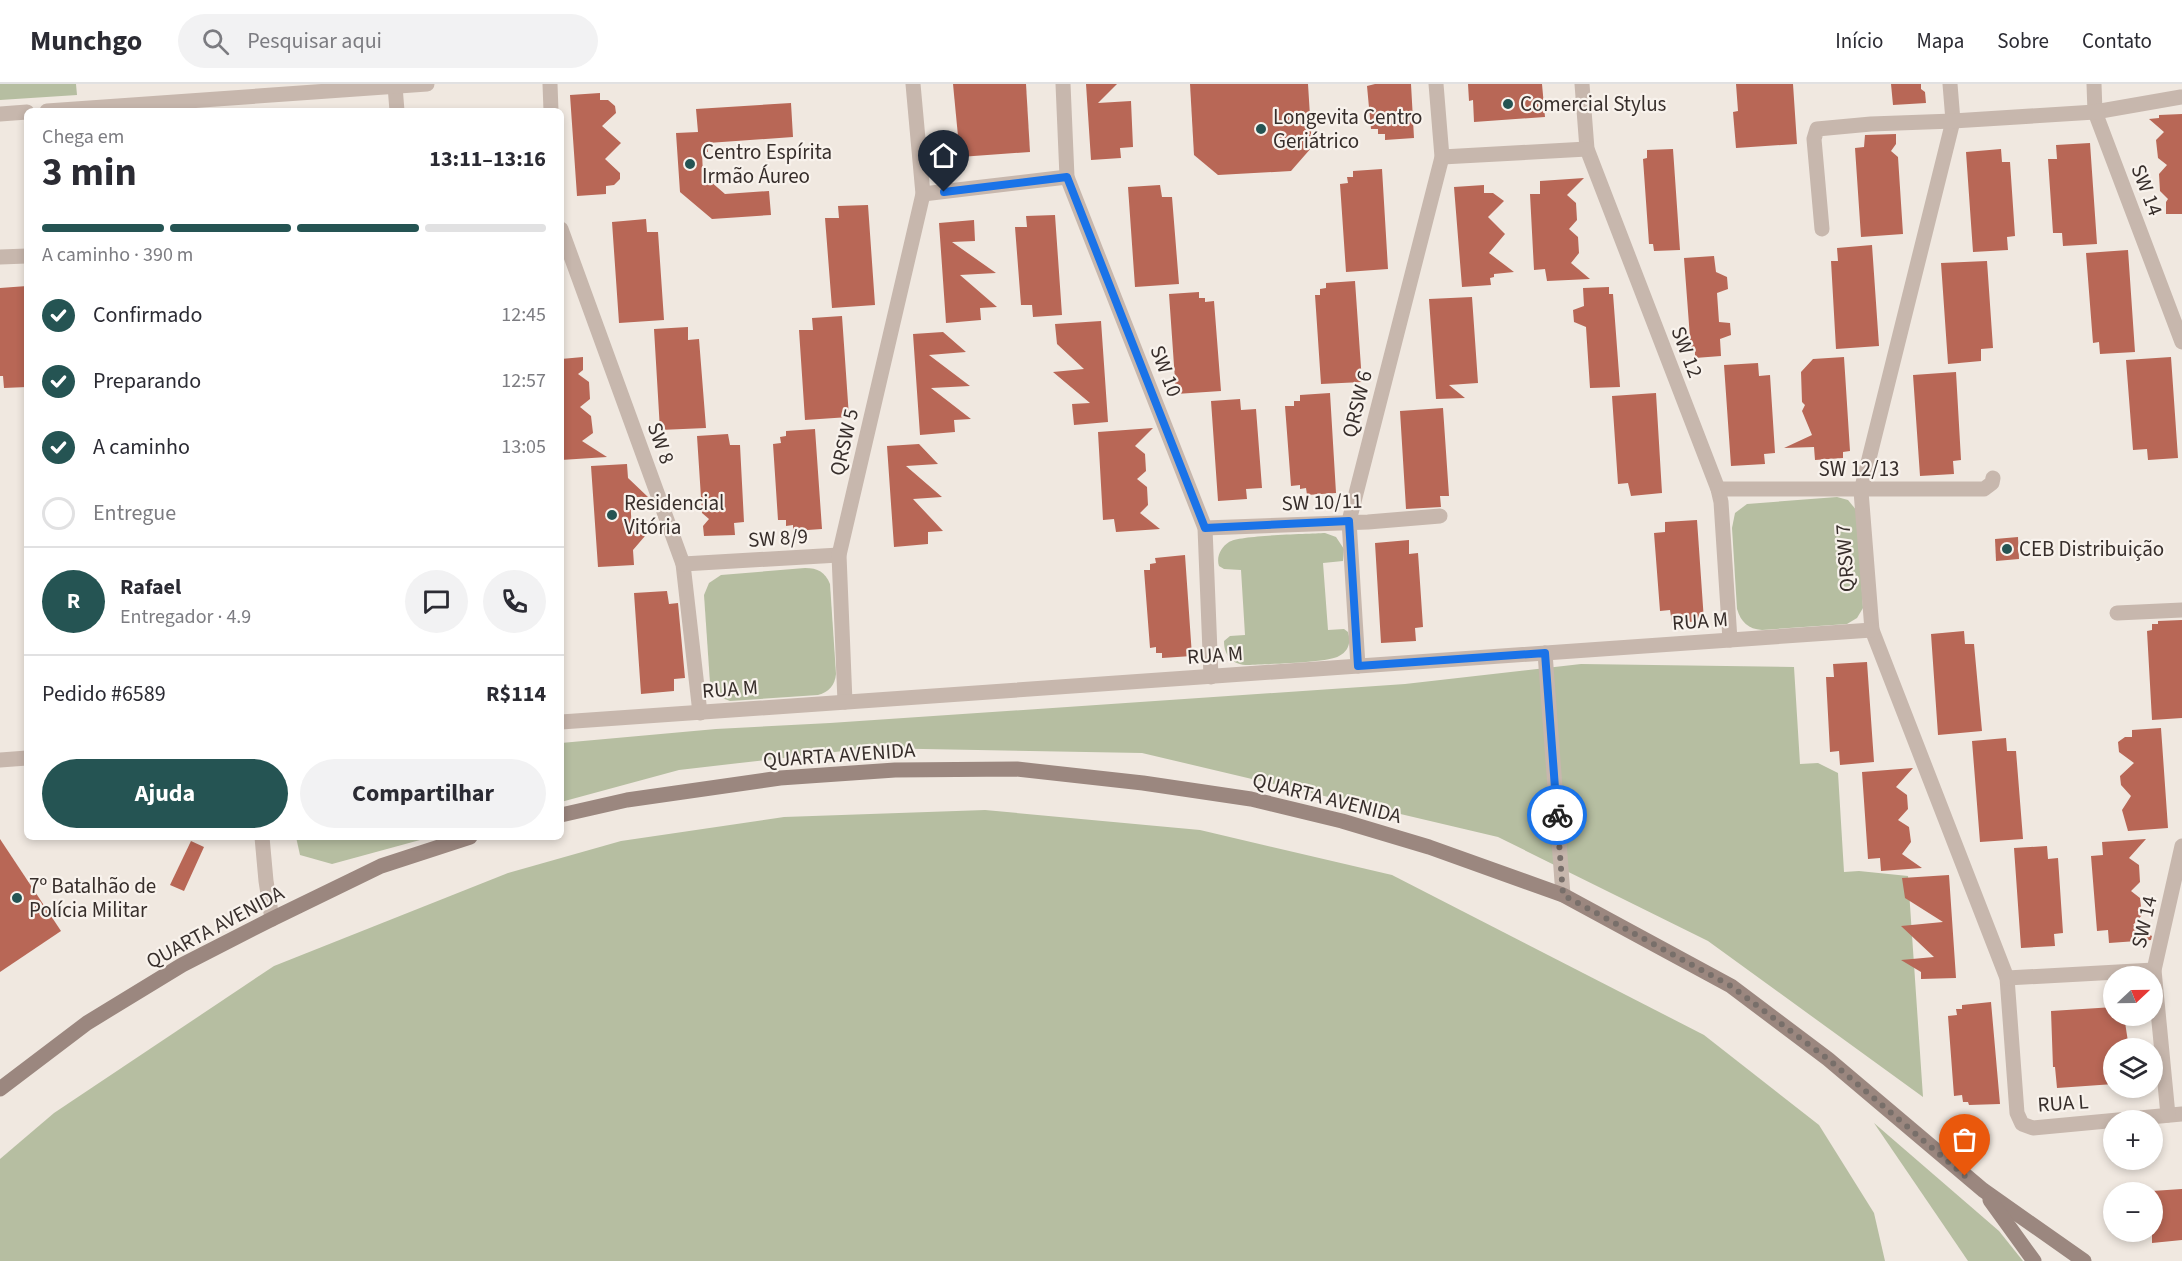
<!DOCTYPE html>
<html lang="pt">
<meta charset="utf-8">
<style>
:root{--surface:#fff;--page:#f2f2f3;--text:#2b2b33;--muted:#7c7c81;--line:#e1e1e2;--accent:#255453}
body{margin:0;font-family:"Source Sans 3",sans-serif;background:var(--page);color:var(--text);height:100vh;display:flex;flex-direction:column;font-size:22px;white-space:nowrap}
*{box-sizing:border-box;margin:0}
p{font-size:20px;color:var(--muted)}
.icon{flex:none;width:33px;height:33px;fill:none;stroke:currentColor;stroke-width:2;stroke-linecap:round;stroke-linejoin:round}
.map{position:relative;flex:1;overflow:hidden}
.drawer{position:absolute;left:24px;top:24px;width:540px;height:732px;display:flex;flex-direction:column;background:var(--surface);border-radius:9px;box-shadow:0 3px 9px #0003}
.drawer>*{flex:none}
.needle{width:39px;rotate:68deg}
.buttons{position:absolute;left:2103px;top:882px;display:grid;gap:12px}
.buttons a{display:grid;place-items:center;width:60px;height:60px;border-radius:50%;background:var(--surface);box-shadow:0 3px 9px #0003;font-size:30px}
.pin{position:absolute;display:grid;place-items:center;width:51px;height:51px;color:#fff;margin:-62px -26px;border-radius:50% 50% 50% 0;rotate:-45deg;box-shadow:0 0 6px #0007}
.pin .icon{rotate:45deg}
.courier{position:absolute;display:grid;place-items:center;width:60px;height:60px;margin:-30px;border:4px solid #1a73e8;border-radius:50%;background:#fff;color:#222;box-shadow:0 2px 8px #0007}
.head em{font-style:normal;font-weight:700}
.head div{display:flex;flex-direction:column-reverse}
.head{display:flex;align-items:center;justify-content:space-between;height:102px;padding:0 18px}
h1{font-size:39px;font-weight:700;line-height:45px}
.bar{display:grid;grid-template-columns:repeat(4,1fr);gap:9px 6px;align-content:center;height:72px;padding:0 18px}
.bar i{height:8px;border-radius:4px;background:var(--line)}
.bar .selected{background:var(--accent)}
.bar p{grid-column:span 4}
.line{display:flex;align-items:center;gap:15px;padding:0 18px;border-top:2px solid var(--line)}
.line div{flex:1}
.round{display:grid;place-items:center;flex:none;width:63px;height:63px;border-radius:32px;background:var(--page)}
ol{padding:0 18px;list-style:none}
li{display:flex;align-items:center;gap:18px;height:66px}
li p{margin-inline-start:auto}
li .icon{padding:6px;border-radius:50%;background:var(--accent);color:#fff;stroke-width:4}
li:last-child{color:var(--muted)}
li i{width:33px;height:33px;border:3px solid var(--line);border-radius:50%}
.cta{display:flex;gap:12px;margin-top:auto;padding:12px 18px}
.cta a{flex:1;height:69px;border-radius:36px;background:var(--accent);color:#fff;font-size:24px;font-weight:700;line-height:69px;text-align:center}
.cta a+a{background:var(--page);color:var(--text)}
header{display:flex;align-items:center;gap:36px;box-sizing:border-box;height:84px;padding:0 30px;background:var(--surface);border-bottom:2px solid var(--line)}
header strong{font-size:28px}
nav{display:flex;gap:33px;margin-inline-start:auto;font-size:21px}
.search{width:420px;height:54px;background:var(--page);display:flex;align-items:center;gap:15px;box-sizing:border-box;padding:0 21px;border-radius:33px;color:var(--muted);font-size:22px}
.map>svg:first-child{display:block}
</style>
<header>
<strong>Munchgo</strong>
<div class="search"><svg class="icon" aria-label="search" viewBox="0 0 24 24"><circle cx="10" cy="10" r="6"/><path d="M15 15l6 6"/></svg>Pesquisar aqui</div>
<nav><a>Início</a><a>Mapa</a><a>Sobre</a><a>Contato</a></nav>
</header>
<div class="map">
<svg width="2182" height="1177" viewBox="0 0 2182 1177">
<rect width="100%" height="100%" fill="#f0e8e0"/>
<g fill="#b6bea1">
<polygon points="0,0 76,0 77,11 0,16"/>
<path d="M 1837,413 L 1848,416 L 1857,427 L 1863,524 L 1857,534 L 1847,540 L 1762,546 C 1748,545 1741,538 1737,525 L 1732,444 L 1735,429 L 1747,420 Z"/>
<path d="M 1325,449 L 1336,453 L 1344,465 L 1343,477 L 1323,479 L 1328,546 L 1344,545 L 1348,548 C 1351,558 1349,567 1339,572 C 1328,579 1265,580 1248,581 C 1234,581 1224,573 1224,557 L 1230,552 L 1245,551 L 1241,486 L 1224,485 L 1219,482 C 1216,473 1221,463 1229,458 C 1239,451 1308,450 1325,449 Z"/>
<path d="M 805,484 C 818,484 825,488 830,500 L 836,590 C 835,601 829,608 818,611 L 730,617 L 717,612 L 710,599 L 704,511 L 709,499 L 721,491 Z"/>
<polygon points="1581,580 1794,583 1800,680 1818,679 1838,689 1844,788 1859,787 1908,792 1923,1013 1708,857 1498,753 1142,669 869,664 679,686 561,718 561,659 716,645 830,639 1405,600"/>
<polygon points="985,726 1200,746 1392,791 1704,951 1819,1041 1874,1129 1885,1177 0,1177 0,1075 54,1029 274,882 508,789 621,757 784,733"/>
<polygon points="296,753 431,753 332,780 300,771"/>
<polygon points="1874,1039 1999,1147 2023,1177 1968,1177"/>
</g>
<g fill="#b86756">
<polygon points="953,0 1026,0 1030,68 960,73"/>
<polygon points="1086,0 1117,0 1098,19 1131,17 1133,63 1120,64 1121,74 1091,76"/>
<polygon points="1190,0 1308,0 1312,63 1291,87 1218,91 1194,71"/>
<polygon points="1375,0 1411,0 1414,54 1385,56 1385,50 1378,50 1378,45 1371,45 1367,2"/>
<polygon points="1468,0 1542,0 1545,33 1474,38 1473,16 1469,17"/>
<polygon points="1736,0 1793,0 1797,60 1736,64 1733,28 1738,27"/>
<polygon points="1891,0 1921,0 1921,5 1925,8 1926,19 1893,21"/>
<polygon points="600,9 600,16 608,16 615,22 616,29 602,42 621,59 605,75 620,89 620,95 614,101 606,102 606,110 577,112 570,11"/>
<polygon points="791,19 793,53 708,59 708,68 702,68 703,91 725,110 769,107 771,131 712,135 680,108 676,49 698,48 696,25"/>
<polygon points="2182,30 2182,130 2166,130 2166,118 2168,115 2160,107 2159,90 2167,81 2158,74 2156,56 2164,48 2149,35 2159,34 2159,31"/>
<polygon points="1896,50 1896,60 1891,67 1898,73 1903,150 1861,153 1855,64 1864,63 1865,51"/>
<polygon points="2090,59 2097,160 2063,162 2062,149 2053,149 2048,75 2057,75 2056,61"/>
<polygon points="1673,65 1680,166 1654,167 1653,160 1649,160 1643,75 1647,74 1647,66"/>
<polygon points="2001,65 2002,78 2010,78 2015,152 2007,153 2008,166 1973,168 1966,68"/>
<polygon points="1382,85 1388,185 1346,188 1340,100 1348,99 1347,93 1353,93 1353,87"/>
<polygon points="1584,94 1567,111 1576,119 1577,136 1569,145 1578,153 1579,169 1571,179 1590,195 1547,197 1545,185 1534,186 1530,110 1540,110 1540,97"/>
<polygon points="1160,101 1162,113 1172,113 1179,200 1135,203 1128,103"/>
<polygon points="1484,101 1484,109 1493,109 1504,117 1488,133 1505,150 1489,169 1514,188 1494,190 1494,193 1490,194 1491,201 1462,203 1454,103"/>
<polygon points="868,121 875,221 832,224 825,134 839,134 838,122"/>
<polygon points="1055,131 1062,231 1033,233 1032,221 1021,221 1015,143 1027,143 1026,132"/>
<polygon points="646,135 647,148 658,148 664,236 619,239 612,138"/>
<polygon points="974,136 975,157 952,158 996,189 960,191 997,223 980,224 981,236 946,239 939,139"/>
<polygon points="1872,161 1879,262 1836,265 1831,177 1838,177 1837,164"/>
<polygon points="2128,166 2135,268 2100,270 2099,258 2093,259 2086,169"/>
<polygon points="1714,172 1716,188 1727,193 1728,205 1717,209 1719,238 1730,239 1731,251 1720,255 1721,272 1695,274 1695,267 1691,267 1684,174"/>
<polygon points="1987,177 1993,264 1981,265 1981,277 1948,280 1941,179"/>
<polygon points="1355,197 1362,298 1321,300 1315,211 1320,211 1320,205 1326,204 1326,199"/>
<polygon points="27,202 27,303 4,304 3,292 0,292 0,204"/>
<polygon points="1609,203 1609,210 1613,210 1620,303 1590,304 1586,243 1574,238 1573,226 1584,222 1583,204"/>
<polygon points="1199,208 1199,214 1205,214 1205,218 1214,217 1221,307 1176,310 1169,210"/>
<polygon points="1472,213 1478,299 1449,301 1465,314 1436,315 1429,215"/>
<polygon points="842,232 849,333 805,336 799,246 813,246 812,234"/>
<polygon points="1101,237 1108,338 1074,341 1072,320 1090,319 1053,288 1084,285 1057,260 1055,240"/>
<polygon points="688,243 688,256 699,255 706,344 660,346 654,245"/>
<polygon points="943,248 966,268 929,271 970,302 931,304 971,335 954,336 955,348 920,351 913,250"/>
<polygon points="583,273 583,286 578,290 589,298 590,315 580,323 591,332 593,349 582,357 607,373 561,376 561,275"/>
<polygon points="1844,273 1850,367 1843,368 1843,374 1815,376 1814,363 1784,364 1812,351 1802,327 1805,321 1802,318 1801,288 1813,275"/>
<polygon points="2171,273 2178,374 2148,376 2147,365 2133,366 2126,276"/>
<polygon points="1758,279 1759,292 1770,291 1775,369 1764,370 1765,380 1731,382 1724,281"/>
<polygon points="1956,288 1961,376 1953,377 1954,390 1920,392 1913,291"/>
<polygon points="1330,309 1336,409 1307,411 1306,404 1300,405 1300,401 1291,402 1285,322 1294,322 1294,317 1300,317 1300,311"/>
<polygon points="1656,309 1662,409 1631,412 1628,399 1618,400 1612,312"/>
<polygon points="1240,315 1241,326 1256,325 1262,404 1246,405 1247,415 1218,417 1211,317"/>
<polygon points="1443,324 1449,412 1440,412 1441,423 1406,425 1400,327"/>
<polygon points="1153,344 1135,362 1145,370 1146,387 1137,395 1147,403 1148,421 1140,429 1160,445 1116,448 1114,435 1103,436 1098,348"/>
<polygon points="815,345 822,445 793,447 793,441 786,442 786,436 778,436 773,360 781,359 780,353 786,352 786,347"/>
<polygon points="728,350 730,361 740,361 744,438 734,439 735,451 704,452 703,442 709,435 702,429 697,352"/>
<polygon points="919,360 938,380 906,382 942,413 913,415 943,447 928,448 928,460 894,463 887,362"/>
<polygon points="627,380 628,394 648,413 630,413 632,447 651,445 633,466 634,481 598,483 591,382"/>
<polygon points="1697,436 1704,537 1672,539 1670,526 1660,527 1654,449 1665,448 1665,438"/>
<polygon points="2018,453 2019,475 1996,477 1995,455"/>
<polygon points="1409,456 1409,470 1418,469 1423,543 1415,544 1416,557 1381,559 1375,459"/>
<polygon points="1185,471 1192,572 1162,574 1162,569 1156,569 1156,563 1150,564 1144,486 1150,486 1150,480 1156,479 1155,474"/>
<polygon points="667,507 669,520 678,519 685,594 674,595 674,607 641,610 634,509"/>
<polygon points="2182,536 2182,634 2152,636 2147,547 2152,546 2152,540 2158,540 2158,537"/>
<polygon points="1964,547 1965,560 1974,560 1982,647 1938,651 1931,550"/>
<polygon points="1867,578 1874,678 1840,681 1839,667 1830,668 1826,593 1834,593 1833,580"/>
<polygon points="2161,644 2168,744 2128,747 2122,726 2131,712 2121,701 2120,692 2134,679 2119,668 2118,658 2125,653 2132,653 2132,646"/>
<polygon points="2006,654 2007,667 2016,667 2023,755 1980,758 1972,657"/>
<polygon points="1913,684 1896,703 1907,711 1908,725 1898,736 1909,743 1911,758 1902,770 1922,784 1881,787 1880,774 1868,775 1862,688"/>
<polygon points="0,755 61,847 0,888"/>
<polygon points="2146,755 2129,774 2139,781 2140,798 2131,807 2140,814 2142,831 2133,841 2152,852 2151,856 2109,859 2108,846 2097,847 2091,772 2103,771 2102,758"/>
<polygon points="191,757 204,763 184,807 170,801"/>
<polygon points="2047,762 2048,775 2058,774 2063,849 2054,850 2055,862 2021,864 2014,764"/>
<polygon points="1949,791 1956,894 1921,895 1921,888 1901,876 1934,873 1901,842 1943,838 1905,814 1902,794"/>
<polygon points="1991,918 2000,1020 1969,1021 1968,1018 1963,1018 1962,1011 1954,1012 1948,932 1957,931 1956,925 1962,925 1962,921"/>
<polygon points="2114,923 2114,932 2124,932 2129,964 2114,964 2114,1000 2057,1004 2055,983 2053,983 2051,927"/>
<polygon points="2182,1105 2182,1156 2152,1159 2152,1107"/>
</g>
<g fill="none" stroke-linecap="round" stroke-linejoin="round">
<g stroke="#c7b7ad" stroke-width="15">
<polyline points="550,0 551,27"/>
<polyline points="1063,0 1067,93 1205,444 1211,593"/>
<polyline points="1582,0 1587,65 1718,405 1721,418 1730,556"/>
<polyline points="1950,0 1953,37 1861,407 1872,546 2007,894 2017,1029 2022,1040 2033,1044 2182,1030"/>
<polyline points="2094,0 2095,28 2182,258"/>
<polyline points="395,2 397,27"/>
<polyline points="47,27 427,0"/>
<polyline points="0,30 27,28"/>
<polyline points="1442,73 1587,65"/>
<polyline points="923,110 1067,93"/>
<polyline points="561,145 683,480 700,629"/>
<polyline points="1822,145 1814,55 1817,45 1871,40 1953,37 2095,28 2181,13"/>
<polyline points="0,173 27,172"/>
<polyline points="1718,405 1984,405 1992,399 1993,394"/>
<polyline points="1205,444 1368,438 1440,432"/>
<polyline points="683,480 839,471"/>
<polyline points="2117,529 2182,526"/>
<polyline points="1545,569 1563,811"/>
<polyline points="1358,582 1349,437 1442,73 1436,0"/>
<polyline points="845,618 839,471 923,110 913,0"/>
<polyline points="561,638 1872,546"/>
<polyline points="0,676 27,674"/>
<polyline points="262,753 266,797 272,835"/>
<polyline points="2007,894 2154,886"/>
<polyline points="2168,1031 2154,886 2182,762"/>
</g>
<g stroke="#9b877f" stroke-width="15">
<polyline points="561,731 627,716 780,694 895,686 1017,685 1143,699 1251,715 1342,737 1429,763 1563,811 1731,902 1828,975 1983,1106 2084,1177"/>
<polyline points="0,1005 87,939 182,881 272,835 381,782 470,753"/>
<polyline points="1990,1116 2034,1177"/>
</g>
</g>
<g fill="none" stroke-linecap="round" stroke-linejoin="round">
<polyline stroke="#786f6a" stroke-width="6" stroke-dasharray="0 10.8" points="1557,731 1563,811 1731,902 1828,975 1965,1092"/>
<polyline stroke="#1a73e8" stroke-width="8" points="944,108 1067,93 1205,444 1349,437 1358,582 1545,569 1557,731"/>
</g>
<g fill="#255453" stroke="#f8f2ec" stroke-width="2">
<circle cx="1508" cy="20" r="6"/>
<circle cx="1261" cy="45" r="6"/>
<circle cx="690" cy="80" r="6"/>
<circle cx="612" cy="431" r="6"/>
<circle cx="2007" cy="465" r="6"/>
<circle cx="17" cy="814" r="6"/>
</g>
<g text-anchor="middle" dominant-baseline="central" stroke-width="4.5" stroke-linejoin="round" paint-order="stroke">
<g font-size="21" fill="#372e2b" stroke="#f8f2ec" text-anchor="start">
<text x="1520" y="20">Comercial Stylus</text>
<text x="1273" y="33">Longevita Centro<tspan x="1273" dy="24">Geriátrico</tspan></text>
<text x="702" y="68">Centro Espírita<tspan x="702" dy="24">Irmão Áureo</tspan></text>
<text x="624" y="419">Residencial<tspan x="624" dy="24">Vitória</tspan></text>
<text x="2019" y="465">CEB Distribuição</text>
<text x="29" y="802">7º Batalhão de<tspan x="29" dy="24">Polícia Militar</tspan></text>
</g>
<g font-size="21" fill="#372e2b" stroke="#f8f2ec">
<text transform="translate(2147 106) rotate(69)">SW 14</text>
<text transform="translate(1687 268) rotate(69)">SW 12</text>
<text transform="translate(1166 287) rotate(69)">SW 10</text>
<text transform="translate(1357 320) rotate(-76)">QRSW 6</text>
<text transform="translate(844 358) rotate(-77)">QRSW 5</text>
<text transform="translate(661 359) rotate(70)">SW 8</text>
<text x="1859" y="385">SW 12/13</text>
<text transform="translate(1322 418) rotate(-2)">SW 10/11</text>
<text transform="translate(778 454) rotate(-4)">SW 8/9</text>
<text transform="translate(1845 474) rotate(-94)">QRSW 7</text>
<text transform="translate(1700 537) rotate(-4)">RUA M</text>
<text transform="translate(1215 571) rotate(-4)">RUA M</text>
<text transform="translate(730 605) rotate(-4)">RUA M</text>
<text transform="translate(839 671) rotate(-4)">QUARTA AVENIDA</text>
<text transform="translate(1327 714) rotate(14)">QUARTA AVENIDA</text>
<text transform="translate(2144 838) rotate(-77)">SW 14</text>
<text transform="translate(215 843) rotate(-28)">QUARTA AVENIDA</text>
<text transform="translate(2063 1019) rotate(-4)">RUA L</text>
</g>
</g>
</svg>
<div class="buttons">
<a><svg class="needle" viewBox="-14 -14 28 28"><path d="M0-13l5 13h-10z" fill="#e53935"/><path d="M0 13l5-13h-10z" fill="#7c7c81"/></svg></a>
<a><svg class="icon" aria-label="layers" viewBox="0 0 24 24"><path d="M12 4l9 5-9 5-9-5zM3 14l9 5 9-5"/></svg></a>
<a>+</a>
<a>−</a>
</div>
<div class="pin" style="left:1965px;top:1092px;background:#ea580c"><svg class="icon" aria-label="bag" viewBox="0 0 24 24"><path d="M5 8h14l-1 12H6zM9 8a3 3 0 0 1 6 0"/></svg></div>
<div class="pin" style="left:944px;top:108px;background:#1f2937"><svg class="icon" aria-label="home" viewBox="0 0 24 24"><path d="M3 11l9-7 9 7M6 9v11h12V9"/></svg></div>
<div class="courier" style="left:1557px;top:731px"><svg class="icon" aria-label="bike" viewBox="0 0 24 24"><circle cx="6" cy="16" r="4"/><circle cx="18" cy="16" r="4"/><path d="M6 16l4-8h5l3 8M10 8l3 8H6M13 5h3"/></svg></div>
<section class="drawer">
<div class="head"><div><h1>3 min</h1><p>Chega em</p></div><em>13:11–13:16</em></div>
<div class="bar"><i class="selected"></i><i class="selected"></i><i class="selected"></i><i></i><p>A caminho · 390 m</p></div>
<ol>
<li><svg class="icon" aria-label="check" viewBox="0 0 24 24"><path d="M5 12l5 5 9-10"/></svg>Confirmado<p>12:45</p></li>
<li><svg class="icon" aria-label="check" viewBox="0 0 24 24"><path d="M5 12l5 5 9-10"/></svg>Preparando<p>12:57</p></li>
<li><svg class="icon" aria-label="check" viewBox="0 0 24 24"><path d="M5 12l5 5 9-10"/></svg>A caminho<p>13:05</p></li>
<li><i></i>Entregue</li>
</ol>
<div class="line" style="height:108px"><b class="round" style="background:var(--accent);color:#fff">R</b><div><b>Rafael</b><p>Entregador · 4.9</p></div><a class="round"><svg class="icon" aria-label="chat" viewBox="0 0 24 24"><path d="M4 5h16v11H9l-5 4z"/></svg></a><a class="round"><svg class="icon" aria-label="phone" viewBox="0 0 24 24"><path d="M5 4h4l2 5-3 2q2 4 5 5l2-3 5 2v4C11 20 4 13 5 4z"/></svg></a></div>
<div class="line" style="height:78px"><div>Pedido #6589</div><b>R$114</b></div>
<div class="cta"><a>Ajuda</a><a>Compartilhar</a></div>
</section>
</div>
